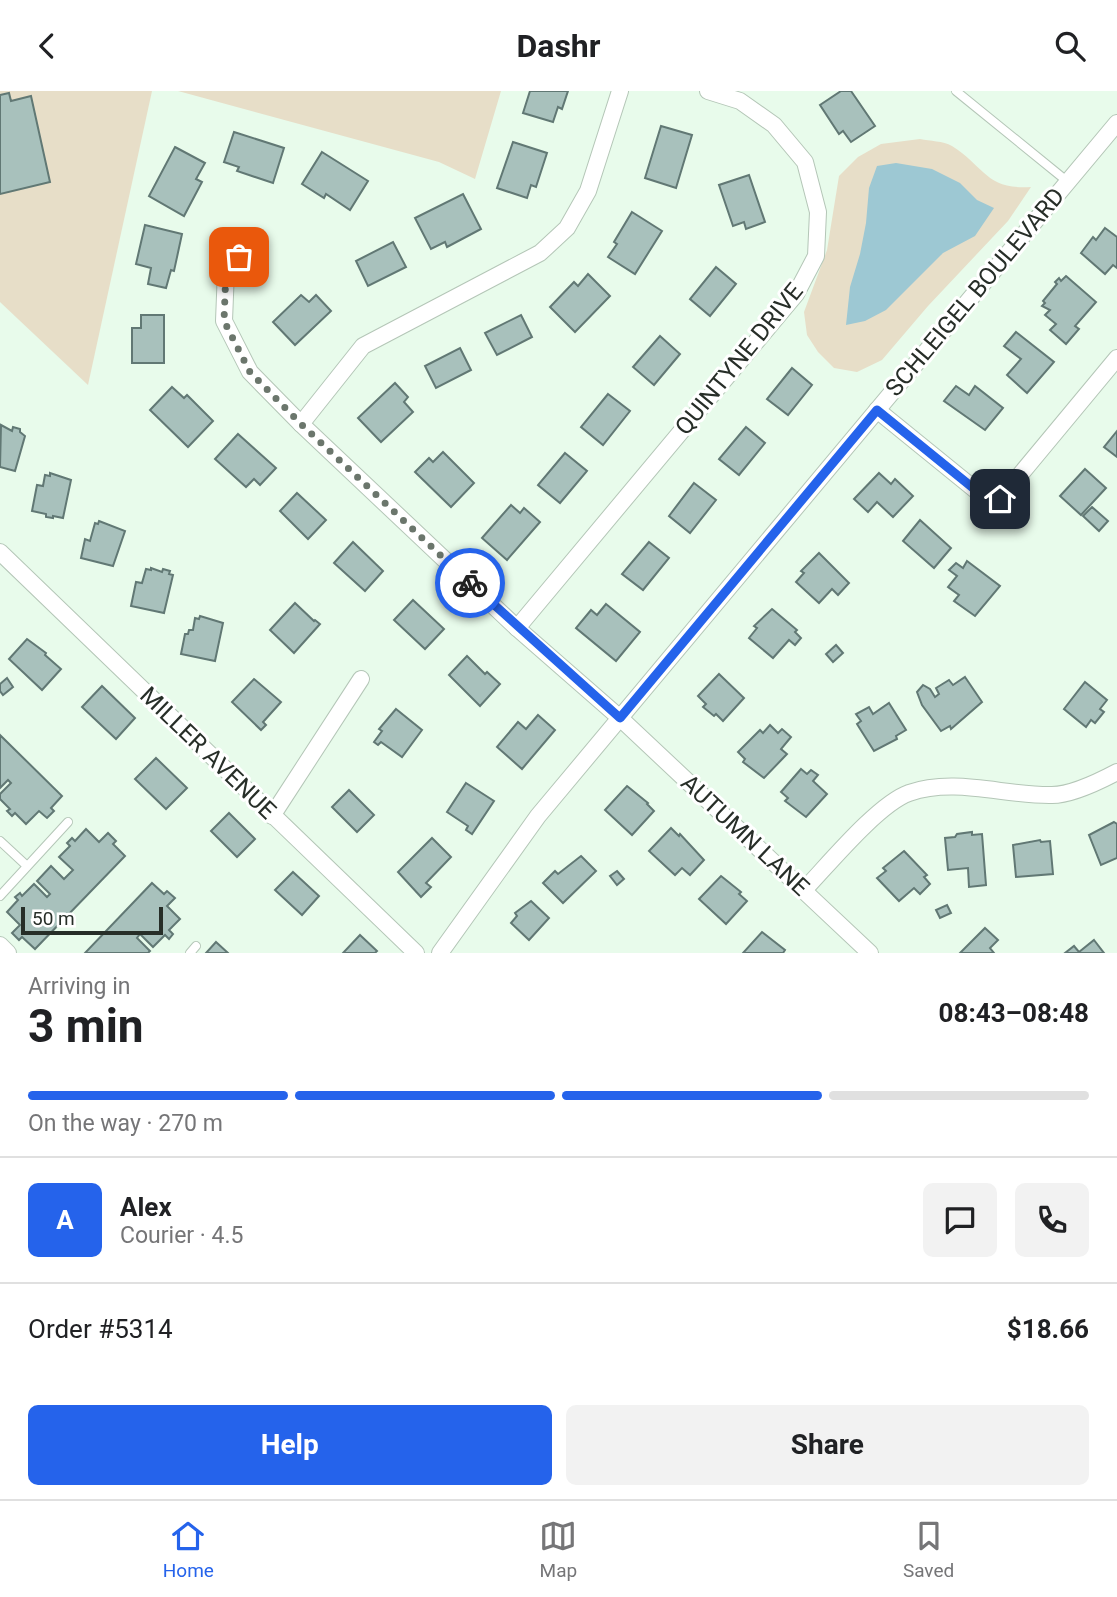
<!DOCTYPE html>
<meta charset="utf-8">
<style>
:root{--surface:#fff;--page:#f2f2f2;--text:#202124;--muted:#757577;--line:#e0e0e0;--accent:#2563eb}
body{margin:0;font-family:Roboto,sans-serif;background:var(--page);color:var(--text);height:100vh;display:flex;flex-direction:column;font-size:26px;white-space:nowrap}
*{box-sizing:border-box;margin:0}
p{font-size:23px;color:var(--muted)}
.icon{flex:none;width:38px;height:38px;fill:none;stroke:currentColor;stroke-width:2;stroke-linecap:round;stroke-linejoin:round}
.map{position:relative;height:862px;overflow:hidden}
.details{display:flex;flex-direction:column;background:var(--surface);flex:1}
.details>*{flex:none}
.scale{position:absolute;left:21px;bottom:18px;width:142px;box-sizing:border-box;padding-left:7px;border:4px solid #272e28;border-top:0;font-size:19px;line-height:24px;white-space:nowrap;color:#272e28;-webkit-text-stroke:5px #fff;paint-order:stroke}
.pin{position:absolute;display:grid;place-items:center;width:60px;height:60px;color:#fff;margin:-30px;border-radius:14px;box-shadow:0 4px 10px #0006}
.courier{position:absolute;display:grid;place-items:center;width:70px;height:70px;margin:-35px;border:5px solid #2563eb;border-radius:50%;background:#fff;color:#222;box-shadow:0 2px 9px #0007}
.summary em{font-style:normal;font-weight:700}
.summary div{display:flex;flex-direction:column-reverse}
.summary{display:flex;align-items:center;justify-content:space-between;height:119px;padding:0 28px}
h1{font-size:46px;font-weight:700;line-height:52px}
.bar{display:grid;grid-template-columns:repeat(4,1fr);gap:10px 7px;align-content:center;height:84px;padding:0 28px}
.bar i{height:9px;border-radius:5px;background:var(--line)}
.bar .on{background:var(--accent)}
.bar p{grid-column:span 4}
.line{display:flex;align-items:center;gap:18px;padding:0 28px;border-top:2px solid var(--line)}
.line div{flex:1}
.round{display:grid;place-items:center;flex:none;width:74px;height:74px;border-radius:10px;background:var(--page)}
.action{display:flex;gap:14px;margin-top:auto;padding:14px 28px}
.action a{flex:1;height:80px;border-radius:10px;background:var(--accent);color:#fff;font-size:28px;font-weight:700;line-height:80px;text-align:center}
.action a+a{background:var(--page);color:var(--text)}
header{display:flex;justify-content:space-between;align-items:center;height:91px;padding:0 28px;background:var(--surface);font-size:32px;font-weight:700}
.dock{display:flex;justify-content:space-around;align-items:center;height:98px;border-top:2px solid var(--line);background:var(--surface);font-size:19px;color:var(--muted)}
.dock a{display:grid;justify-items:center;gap:4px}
.dock .on{color:var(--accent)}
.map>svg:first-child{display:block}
</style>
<header><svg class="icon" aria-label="back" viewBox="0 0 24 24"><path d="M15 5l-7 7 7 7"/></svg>Dashr<svg class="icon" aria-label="search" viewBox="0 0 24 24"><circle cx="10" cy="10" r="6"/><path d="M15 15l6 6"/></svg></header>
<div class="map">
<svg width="1117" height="862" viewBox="0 0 1117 862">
<rect width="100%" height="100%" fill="#e8fbeb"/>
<g fill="#e7dec8">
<polygon points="0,0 152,0 88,294 0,211"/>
<polygon points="178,0 501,0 475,88 439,71"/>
<path d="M 920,48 C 930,50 943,50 952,55 C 985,76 986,99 1031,96 L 1008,130 L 928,215 L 882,269 L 857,281 L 834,277 L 818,261 L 807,244 L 804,221 L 827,159 L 839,85 L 858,66 L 881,53 Z"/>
</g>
<polygon fill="#9dc8d3" points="896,72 932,78 960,92 977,109 994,117 975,145 943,162 886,219 865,230 846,234 850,196 860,163 866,132 869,97 877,75"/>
<g fill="#a8c1bc" stroke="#617874" stroke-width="2">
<polygon points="530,0 568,0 562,18 558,16 553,31 523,22"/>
<polygon points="841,0 851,0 875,35 851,51 843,40 839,43 820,14"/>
<polygon points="9,2 11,10 31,5 50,91 0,103 0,4"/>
<polygon points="661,35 692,44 676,97 645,87"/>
<polygon points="234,41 284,57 273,92 237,80 239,76 224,71"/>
<polygon points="513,51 547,62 536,96 531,94 527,107 497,97"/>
<polygon points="175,56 205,72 196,88 202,91 184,125 149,105"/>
<polygon points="322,61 368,90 350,119 326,103 324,107 302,93"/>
<polygon points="749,84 765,131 746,138 744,131 733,135 719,94"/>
<polygon points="463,103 481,138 447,156 445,151 431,158 415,127"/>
<polygon points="632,121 662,140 635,183 608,166 617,153 614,151"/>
<polygon points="145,134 182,143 174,180 171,179 166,197 148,193 151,177 136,173"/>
<polygon points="1105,137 1117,146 1117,177 1113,174 1105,183 1081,162 1093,146 1096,149"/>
<polygon points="393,151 406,176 368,195 356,170"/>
<polygon points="716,176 736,193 710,225 690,208"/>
<polygon points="588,183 610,205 575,241 550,216 574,191 578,195"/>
<polygon points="1066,185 1096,211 1075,235 1079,238 1066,253 1050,239 1056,233 1045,224 1050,219 1042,215 1045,212 1043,210 1057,193 1055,191 1059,187 1061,190"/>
<polygon points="301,204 309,211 316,204 331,220 295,254 273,231"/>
<polygon points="141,224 164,224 164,272 132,272 132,237 141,237"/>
<polygon points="521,224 532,246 497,264 485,242"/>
<polygon points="1016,241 1054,271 1027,302 1007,284 1021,268 1004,255"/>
<polygon points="660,245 680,263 654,294 633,276"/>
<polygon points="460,257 471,279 436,297 425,275"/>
<polygon points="792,277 812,294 788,324 767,308"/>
<polygon points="395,292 408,306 404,311 413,321 381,351 358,327"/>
<polygon points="956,295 969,304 975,295 1003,317 985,339 944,310"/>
<polygon points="172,296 184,307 187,304 213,330 188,356 150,319"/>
<polygon points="608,303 630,320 603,354 581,336"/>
<polygon points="1,334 12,340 13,336 20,338 20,341 25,345 15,380 0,376"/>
<polygon points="746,336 765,352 739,384 719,368"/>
<polygon points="1117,340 1117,366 1104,356"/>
<polygon points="238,343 276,377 260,394 254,388 246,396 215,368"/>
<polygon points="443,361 474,392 451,416 415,381 429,367 433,371"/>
<polygon points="565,362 587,380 560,412 538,394"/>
<polygon points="1085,378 1106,397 1081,424 1060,405"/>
<polygon points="50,382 71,389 63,427 53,425 53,427 46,426 46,423 32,420 37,394 43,395 45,384 50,385"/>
<polygon points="879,382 891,393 895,388 913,405 893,426 877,411 868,421 854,408"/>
<polygon points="694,392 716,409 690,442 669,425"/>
<polygon points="297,402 326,429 308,448 280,420"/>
<polygon points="511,414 520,422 524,417 540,431 507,469 482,447"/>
<polygon points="1092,416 1108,430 1099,440 1083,425"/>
<polygon points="920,429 951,457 934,477 903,450"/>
<polygon points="99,430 125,440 113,475 81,467 85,448 90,450 95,432 98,433"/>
<polygon points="353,451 383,480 365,500 334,472"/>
<polygon points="649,451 669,467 643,499 622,483"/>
<polygon points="819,462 849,492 838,504 832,498 819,512 796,491 804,482 801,480"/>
<polygon points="967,470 1000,495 975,525 954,510 959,504 948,496 957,485 949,479 956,472 963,477"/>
<polygon points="151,477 162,481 163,478 170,480 169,483 173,484 164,522 131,515 136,491 142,492 146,478 151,479"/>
<polygon points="413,509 444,538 425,558 394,529"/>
<polygon points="295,512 314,530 315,529 320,533 294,562 270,539"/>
<polygon points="606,513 640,541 616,570 576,537 591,519 597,524"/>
<polygon points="772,518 797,539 795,541 801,547 795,554 789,549 773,567 749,547 757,537 754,535"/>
<polygon points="200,525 223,532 215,570 181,563 185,543 188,543 189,539 193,539 195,527 199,528"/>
<polygon points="27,548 46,562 45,564 61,578 42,599 9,568"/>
<polygon points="836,554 843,562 833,571 826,563"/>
<polygon points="467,565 485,583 487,581 500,593 480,615 449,584"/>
<polygon points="719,583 744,607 723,630 716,623 714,625 703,616 706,613 698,605"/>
<polygon points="965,586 982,611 951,638 950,635 941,640 922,614 917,601 923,594 930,598 935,606 939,603 936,597 949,589 953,594"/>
<polygon points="7,587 13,596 3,604 0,600 0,593"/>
<polygon points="254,588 281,611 263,631 266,634 261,639 232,611"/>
<polygon points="1085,591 1107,609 1100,618 1104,621 1095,632 1091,629 1086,636 1064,618"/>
<polygon points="102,595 135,627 116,648 82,616"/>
<polygon points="889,612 906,639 896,645 897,648 874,660 857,633 861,630 856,623 869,616 873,623"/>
<polygon points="396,618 422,639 402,666 381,651 378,654 374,651 382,640 379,638"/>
<polygon points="538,624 555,639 522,678 497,656 518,631 526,638"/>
<polygon points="770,634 778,642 782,638 791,646 781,658 787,663 764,687 743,671 745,668 738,661 760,639 763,642"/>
<polygon points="0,644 62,705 51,717 54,720 47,727 39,720 26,733 15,722 12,725 7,720 10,718 0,708 0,703 11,692 8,689 0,697"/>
<polygon points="156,667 187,697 166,718 135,688"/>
<polygon points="801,678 807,683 811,679 818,684 813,690 827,703 806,726 785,710 788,707 781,701"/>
<polygon points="466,692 494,710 472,743 466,739 468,735 447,721"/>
<polygon points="627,695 648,712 647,713 654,720 632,744 605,719"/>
<polygon points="349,699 374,724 357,741 332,716"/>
<polygon points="229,722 255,748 237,766 211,740"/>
<polygon points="1114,731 1117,733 1117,767 1101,774 1089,744"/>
<polygon points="671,737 679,745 680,743 704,769 690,784 682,777 675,784 649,760"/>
<polygon points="86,738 99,751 108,742 116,750 113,753 125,765 35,858 22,846 19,849 12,842 20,834 7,821 18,809 15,806 20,802 22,805 34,793 47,806 50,803 37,790 51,775 64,788 73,779 59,766 70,755 67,752 72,747 75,750"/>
<polygon points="972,741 972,744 982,743 986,794 969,796 968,777 948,779 945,747 955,746 957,743"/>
<polygon points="432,747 451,766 426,792 431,796 421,806 398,781"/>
<polygon points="1040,749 1041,751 1050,750 1053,783 1016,786 1013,754"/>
<polygon points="904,760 927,784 924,786 930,793 920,803 914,797 899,810 877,787 886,780 883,777"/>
<polygon points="581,765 596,780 563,812 543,792 555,780 558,783"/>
<polygon points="617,780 624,788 617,794 610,785"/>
<polygon points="293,781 319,805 302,824 275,799"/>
<polygon points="721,785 741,801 739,803 747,810 726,833 699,808"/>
<polygon points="152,792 164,803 167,800 175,807 167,815 180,828 169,839 173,843 169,848 165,844 153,856 140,843 137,847 150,860 148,862 85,862"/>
<polygon points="531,810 549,827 529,849 511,832 517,825 515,822"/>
<polygon points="947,814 951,822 940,827 936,819"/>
<polygon points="985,837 998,849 990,857 994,862 960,862"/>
<polygon points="762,841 785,859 783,862 743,862"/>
<polygon points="360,844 377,860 375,862 343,862"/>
<polygon points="1094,849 1104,862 1065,862 1074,855 1079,861"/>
<polygon points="216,851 228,862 206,862"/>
</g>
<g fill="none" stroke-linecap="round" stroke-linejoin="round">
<defs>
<g id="lane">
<polyline points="956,0 1068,91"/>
<polyline points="0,750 27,775"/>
<polyline points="0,805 68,731"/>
<polyline points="190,862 196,855"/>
</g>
<g id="street">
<polyline points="251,152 226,179 224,230 250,281 301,333 517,537 620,627 870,862"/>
<polyline points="877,319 978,401 1000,408 1117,267"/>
<polyline points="301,333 363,255 540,162 567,137 588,100 620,0"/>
<polyline points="0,461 416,862"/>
<polyline points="517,537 796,203 816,165 818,121 805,71 774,34 740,10 708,0"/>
<polyline points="272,725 361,588"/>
<path d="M 804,799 C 828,774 878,713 909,702 C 955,686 1005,705 1052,704 C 1071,704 1100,690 1117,681"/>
<polyline points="0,854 8,862"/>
<polyline points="440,862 538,725 1117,32"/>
</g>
</defs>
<use href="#lane" stroke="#b4c6b7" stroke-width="10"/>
<use href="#street" stroke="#b4c6b7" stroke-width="18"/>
<use href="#lane" stroke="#fff" stroke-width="8"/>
<use href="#street" stroke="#fff" stroke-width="16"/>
</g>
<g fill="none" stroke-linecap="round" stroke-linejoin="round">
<polyline stroke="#6b766c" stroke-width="7" stroke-dasharray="0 12.6" points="239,166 226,179 224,230 250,281 301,333 470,492"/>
<polyline stroke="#2563eb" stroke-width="9" points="470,492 620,627 877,319 978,401 1000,408"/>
</g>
<g text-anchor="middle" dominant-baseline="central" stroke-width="6" stroke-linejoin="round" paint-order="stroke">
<g font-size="24" fill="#272e28" stroke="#fff">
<text transform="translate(975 201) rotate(-50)">SCHLEIGEL BOULEVARD</text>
<text transform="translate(739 268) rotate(-51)">QUINTYNE DRIVE</text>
<text transform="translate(208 662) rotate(44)">MILLER AVENUE</text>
<text transform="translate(745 744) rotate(43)">AUTUMN LANE</text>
</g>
</g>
</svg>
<div class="scale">50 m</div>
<div class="pin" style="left:239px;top:166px;background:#ea580c"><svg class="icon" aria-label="bag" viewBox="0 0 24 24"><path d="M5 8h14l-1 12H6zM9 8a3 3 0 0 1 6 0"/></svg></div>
<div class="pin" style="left:1000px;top:408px;background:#1f2937"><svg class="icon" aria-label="home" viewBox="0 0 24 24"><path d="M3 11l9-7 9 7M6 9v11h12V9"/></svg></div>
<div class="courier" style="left:470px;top:492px"><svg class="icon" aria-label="bike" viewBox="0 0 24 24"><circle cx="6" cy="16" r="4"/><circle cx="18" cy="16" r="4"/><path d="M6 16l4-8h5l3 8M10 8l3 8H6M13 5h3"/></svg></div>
</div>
<section class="details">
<div class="summary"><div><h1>3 min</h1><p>Arriving in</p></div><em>08:43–08:48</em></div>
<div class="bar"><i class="on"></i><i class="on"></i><i class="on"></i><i></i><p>On the way · 270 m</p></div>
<div class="line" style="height:126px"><b class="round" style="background:var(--accent);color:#fff">A</b><div><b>Alex</b><p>Courier · 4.5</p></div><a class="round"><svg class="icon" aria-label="chat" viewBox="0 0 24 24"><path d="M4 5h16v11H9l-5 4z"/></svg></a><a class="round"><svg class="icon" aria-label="phone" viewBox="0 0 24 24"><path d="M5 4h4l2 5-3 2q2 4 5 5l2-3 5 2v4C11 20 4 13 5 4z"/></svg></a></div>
<div class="line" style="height:91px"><div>Order #5314</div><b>$18.66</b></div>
<div class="action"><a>Help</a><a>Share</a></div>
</section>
<nav class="dock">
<a class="on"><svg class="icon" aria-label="home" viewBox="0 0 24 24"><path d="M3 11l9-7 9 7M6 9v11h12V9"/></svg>Home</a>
<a><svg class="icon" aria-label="map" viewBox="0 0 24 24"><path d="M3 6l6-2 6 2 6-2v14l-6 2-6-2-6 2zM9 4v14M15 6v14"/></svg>Map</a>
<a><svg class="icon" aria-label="saved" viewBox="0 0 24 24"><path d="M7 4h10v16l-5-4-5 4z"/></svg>Saved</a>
</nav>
